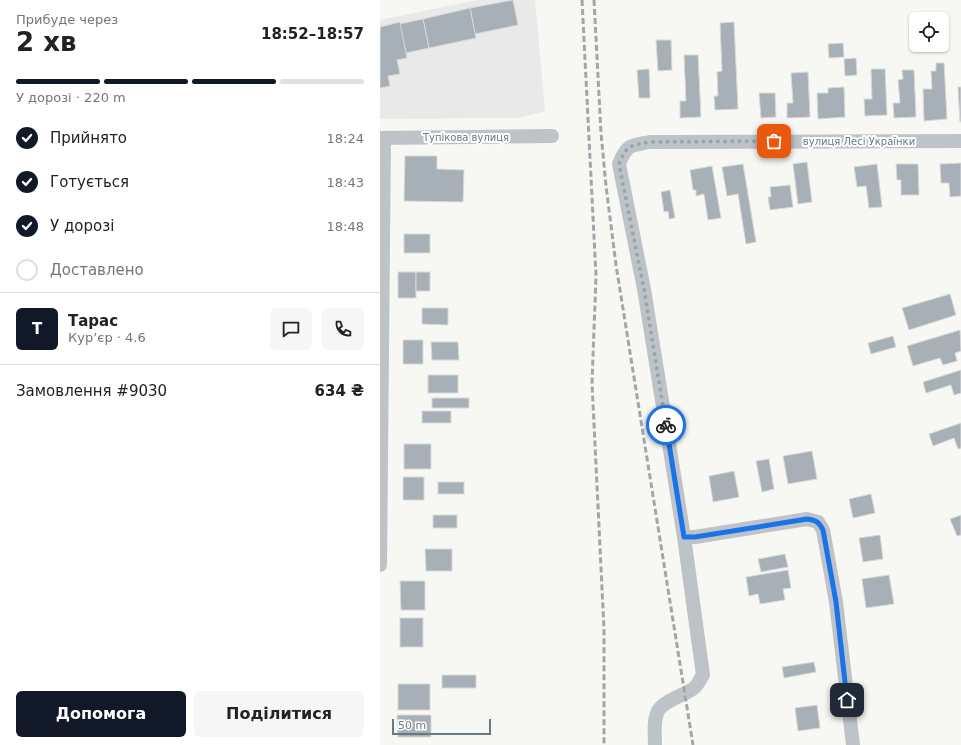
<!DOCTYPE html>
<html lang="uk">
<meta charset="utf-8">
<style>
:root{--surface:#fff;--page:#f6f6f6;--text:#222;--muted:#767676;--line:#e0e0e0;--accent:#111827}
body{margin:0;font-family:"DejaVu Sans",sans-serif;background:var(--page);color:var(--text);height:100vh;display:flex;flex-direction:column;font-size:15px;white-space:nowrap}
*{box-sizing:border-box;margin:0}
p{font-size:13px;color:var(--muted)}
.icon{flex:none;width:22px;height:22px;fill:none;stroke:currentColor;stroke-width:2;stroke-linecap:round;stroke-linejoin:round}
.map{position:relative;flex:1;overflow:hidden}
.sheet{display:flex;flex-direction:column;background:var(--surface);width:380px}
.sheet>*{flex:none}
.tools{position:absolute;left:529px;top:12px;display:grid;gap:8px}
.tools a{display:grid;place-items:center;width:40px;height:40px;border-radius:6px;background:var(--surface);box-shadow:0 1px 3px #0004;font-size:20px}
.scale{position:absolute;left:12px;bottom:10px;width:99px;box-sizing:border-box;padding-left:4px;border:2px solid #677985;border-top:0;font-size:11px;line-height:14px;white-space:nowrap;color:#677985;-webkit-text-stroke:3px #fff;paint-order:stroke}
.pin{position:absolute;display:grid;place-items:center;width:34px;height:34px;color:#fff;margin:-17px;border-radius:8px;box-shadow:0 2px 6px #0006}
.courier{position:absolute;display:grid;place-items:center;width:40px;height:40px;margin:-20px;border:3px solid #1a73e8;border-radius:50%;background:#fff;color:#222;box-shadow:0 1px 5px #0007}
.overview em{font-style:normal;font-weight:700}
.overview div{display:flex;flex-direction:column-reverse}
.overview{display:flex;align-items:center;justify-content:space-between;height:68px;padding:0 16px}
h1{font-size:26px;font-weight:700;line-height:30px}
.bar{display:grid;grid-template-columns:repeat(4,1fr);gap:6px 4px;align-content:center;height:48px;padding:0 16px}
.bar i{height:5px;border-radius:3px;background:var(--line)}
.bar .on{background:var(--accent)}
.bar p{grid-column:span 4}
.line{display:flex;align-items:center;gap:10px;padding:0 16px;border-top:1px solid var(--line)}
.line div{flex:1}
.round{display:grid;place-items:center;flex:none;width:42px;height:42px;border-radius:6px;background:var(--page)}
ol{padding:0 16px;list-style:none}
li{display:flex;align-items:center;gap:12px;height:44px}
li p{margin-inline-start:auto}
li .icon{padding:4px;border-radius:50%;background:var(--accent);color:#fff;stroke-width:4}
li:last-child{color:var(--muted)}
li i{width:22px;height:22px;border:2px solid var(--line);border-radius:50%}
.button{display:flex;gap:8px;margin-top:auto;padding:8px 16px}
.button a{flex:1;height:46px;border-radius:6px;background:var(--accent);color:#fff;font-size:16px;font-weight:700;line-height:46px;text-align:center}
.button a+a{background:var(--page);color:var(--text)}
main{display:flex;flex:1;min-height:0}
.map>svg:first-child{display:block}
</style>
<main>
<section class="sheet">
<div class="overview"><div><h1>2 хв</h1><p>Прибуде через</p></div><em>18:52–18:57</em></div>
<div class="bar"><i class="on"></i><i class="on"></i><i class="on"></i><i></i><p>У дорозі · 220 m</p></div>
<ol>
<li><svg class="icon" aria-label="check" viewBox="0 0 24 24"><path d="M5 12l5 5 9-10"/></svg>Прийнято<p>18:24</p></li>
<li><svg class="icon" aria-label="check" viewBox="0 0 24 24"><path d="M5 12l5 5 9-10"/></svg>Готується<p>18:43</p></li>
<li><svg class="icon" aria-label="check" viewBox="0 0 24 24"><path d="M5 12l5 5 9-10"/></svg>У дорозі<p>18:48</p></li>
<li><i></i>Доставлено</li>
</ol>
<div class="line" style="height:72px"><b class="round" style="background:var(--accent);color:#fff">Т</b><div><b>Тарас</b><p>Кур’єр · 4.6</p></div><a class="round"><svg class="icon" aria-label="chat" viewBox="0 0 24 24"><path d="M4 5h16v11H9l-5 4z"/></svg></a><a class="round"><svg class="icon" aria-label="phone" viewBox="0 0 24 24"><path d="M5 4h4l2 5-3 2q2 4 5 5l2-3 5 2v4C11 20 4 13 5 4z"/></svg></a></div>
<div class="line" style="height:52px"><div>Замовлення #9030</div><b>634 ₴</b></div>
<div class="button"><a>Допомога</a><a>Поділитися</a></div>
</section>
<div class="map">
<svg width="581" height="745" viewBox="0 0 581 745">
<rect width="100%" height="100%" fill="#f7f7f4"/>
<polygon fill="#e8e9e8" points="97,0 155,0 165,111 138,118 0,119 0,20"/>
<g fill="#a7b0b6" stroke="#d9d9d7">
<polygon points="133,0 138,25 95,34 90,8"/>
<polygon points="90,8 96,38 49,48 43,19"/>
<polygon points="43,19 49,48 26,53 19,24"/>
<polygon points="20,22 27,58 17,60 20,74 8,76 10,86 0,88 0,27"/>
<polygon points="354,22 358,109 335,110 334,96 338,96 337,72 342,71 340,23"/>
<polygon points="276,40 291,40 292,70 278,71"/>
<polygon points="463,43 464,57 449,58 448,44"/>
<polygon points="304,55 318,55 321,117 300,118 300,101 306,101"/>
<polygon points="476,58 477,75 465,76 464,59"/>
<polygon points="556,63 564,63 567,119 544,121 543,89 552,89 551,71 556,71"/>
<polygon points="269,69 270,98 259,98 257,70"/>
<polygon points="491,69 505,69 507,115 485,116 484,99 492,99"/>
<polygon points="522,70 534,70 536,117 514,118 513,103 520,103 518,80 523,79"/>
<polygon points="428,72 430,117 407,118 407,103 413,103 411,73"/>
<polygon points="464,87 465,117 438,119 437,93 448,93 448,88"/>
<polygon points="578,87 581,87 581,122 580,122"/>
<polygon points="379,93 395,93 396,117 381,118"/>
<polygon points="25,156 57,156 57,169 84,170 83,202 24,201"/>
<polygon points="427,162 432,202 418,204 413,164"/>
<polygon points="581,163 581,196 570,197 569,183 561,183 560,164"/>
<polygon points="363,164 376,242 366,244 358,194 347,196 342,167"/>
<polygon points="497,164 502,207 489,208 486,186 477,187 474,167"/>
<polygon points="516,164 538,164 539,195 521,195 521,180 517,180"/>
<polygon points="332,166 341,218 328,220 324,194 316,196 316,190 313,190 310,170"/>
<polygon points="410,185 413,207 390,210 388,197 391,197 390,187"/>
<polygon points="290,190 295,218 289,219 288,211 284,212 281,192"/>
<rect x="24" y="234" width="26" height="19"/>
<rect x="18" y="272" width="18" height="26"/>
<rect x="36" y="272" width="14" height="19"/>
<polygon points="570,294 576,315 529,330 522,308"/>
<polygon points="42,308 68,308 68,325 42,324"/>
<polygon points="580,330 581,351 575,353 577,361 563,365 560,358 533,366 527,346"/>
<polygon points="513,336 516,347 491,354 488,343"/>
<rect x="23" y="340" width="20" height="24"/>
<polygon points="51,342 78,342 79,360 52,360"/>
<polygon points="581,370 581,393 574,395 571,385 546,393 543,382"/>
<rect x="48" y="375" width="30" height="18"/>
<rect x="52" y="398" width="37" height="10"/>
<rect x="42" y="411" width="29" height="12"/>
<polygon points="581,423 581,448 578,449 574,438 553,446 549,434"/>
<rect x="24" y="444" width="27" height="25"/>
<polygon points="432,451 437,479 408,484 403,456"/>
<polygon points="389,459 394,489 382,492 376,461"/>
<polygon points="354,471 359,497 333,502 329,476"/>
<rect x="23" y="477" width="21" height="23"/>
<rect x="58" y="482" width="26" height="12"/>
<polygon points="491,494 495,513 473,518 469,499"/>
<rect x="53" y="515" width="24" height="13"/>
<polygon points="581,515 581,535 577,536 570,519"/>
<polygon points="500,535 503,559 483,562 479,538"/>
<polygon points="45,549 72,549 72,571 46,571"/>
<polygon points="405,554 408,567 381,572 378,559"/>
<polygon points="408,570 411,588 403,589 405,600 380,604 378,594 369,596 366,577"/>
<polygon points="509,575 514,604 486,608 482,579"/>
<polygon points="20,581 45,581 45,610 21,610"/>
<rect x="20" y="618" width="23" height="29"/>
<polygon points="434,662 436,672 404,678 402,667"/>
<rect x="62" y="675" width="34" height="13"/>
<rect x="18" y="684" width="32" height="26"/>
<polygon points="437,705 440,728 418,731 415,708"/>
<polygon points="17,715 51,715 51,737 18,737"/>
</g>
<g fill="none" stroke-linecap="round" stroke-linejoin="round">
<g stroke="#bec3c7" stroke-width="14">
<polyline points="0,138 172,136"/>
<polyline points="304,537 315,537 427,519 438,522 443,530 456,602 473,745"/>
<polyline points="0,565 4,138"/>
<path d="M 275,745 C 275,734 273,721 278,711 C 283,701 305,695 314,688 C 318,685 320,679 323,675 L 304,537 L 264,289 L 239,164 C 247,144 250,146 270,142 L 581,141"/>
</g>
<g stroke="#a0a7ac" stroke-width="3" stroke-dasharray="6 3" stroke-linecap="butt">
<polyline points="202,0 216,276 212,383 224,629 224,745"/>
<polyline points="214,0 221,133 226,186 236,265 313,745"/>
</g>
</g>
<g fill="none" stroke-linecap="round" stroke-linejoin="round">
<path stroke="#99a5ac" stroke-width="4" stroke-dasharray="0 7.2" d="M 286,425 L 264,289 L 239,164 C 247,144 250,146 270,142 L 394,141"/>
<path stroke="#1a73e8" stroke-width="5" d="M 286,425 L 304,537 L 315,537 L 427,519 C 436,520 439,522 443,530 L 456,602 L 467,700"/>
</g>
<g text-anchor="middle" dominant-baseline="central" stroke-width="4" stroke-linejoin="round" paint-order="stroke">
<g font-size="10" fill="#677985" stroke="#fff">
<text x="86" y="137">Тупікова вулиця</text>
<text x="479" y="141">вулиця Лесі Українки</text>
</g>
</g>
</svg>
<div class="tools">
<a><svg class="icon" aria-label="locate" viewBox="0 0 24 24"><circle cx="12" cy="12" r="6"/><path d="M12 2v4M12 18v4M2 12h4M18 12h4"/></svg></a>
</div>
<div class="scale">50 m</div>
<div class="pin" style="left:394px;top:141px;background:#ea580c"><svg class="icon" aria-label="bag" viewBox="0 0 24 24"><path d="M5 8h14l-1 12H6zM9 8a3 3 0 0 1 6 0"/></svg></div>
<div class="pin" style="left:467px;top:700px;background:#1f2937"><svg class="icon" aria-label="home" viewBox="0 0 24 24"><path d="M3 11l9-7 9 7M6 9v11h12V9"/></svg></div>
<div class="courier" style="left:286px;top:425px"><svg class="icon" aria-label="bike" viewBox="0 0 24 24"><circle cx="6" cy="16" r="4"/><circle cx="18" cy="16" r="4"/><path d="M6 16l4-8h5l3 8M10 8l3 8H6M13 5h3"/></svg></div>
</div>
</main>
